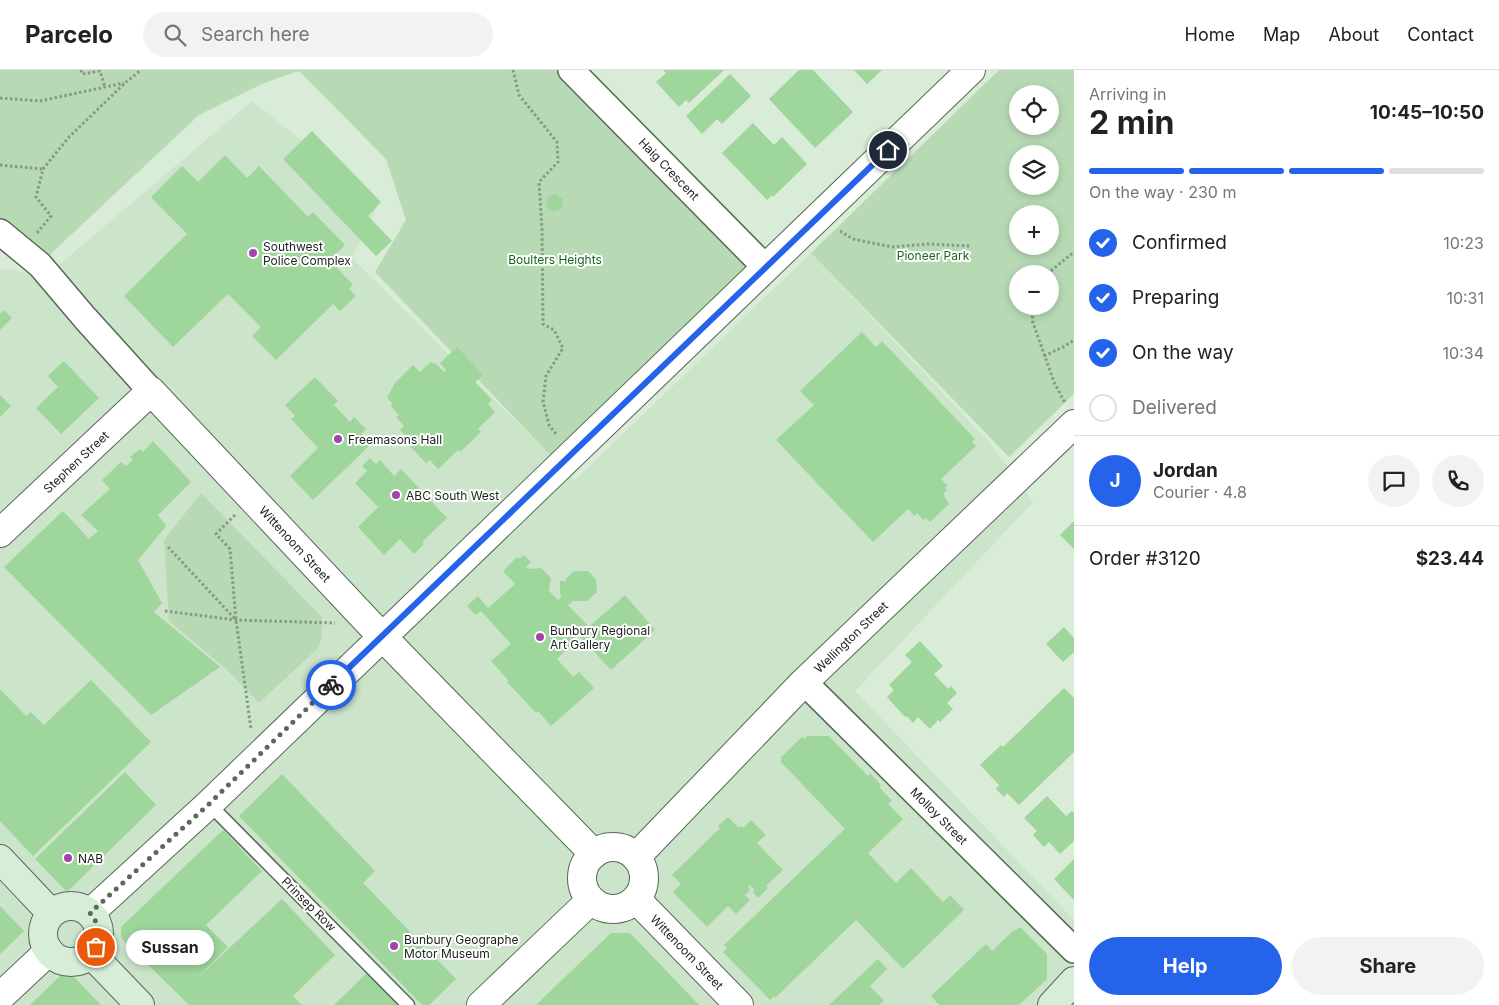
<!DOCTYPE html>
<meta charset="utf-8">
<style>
:root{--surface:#fff;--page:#f2f2f2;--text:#222;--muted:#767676;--line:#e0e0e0;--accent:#2563eb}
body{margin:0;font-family:Inter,sans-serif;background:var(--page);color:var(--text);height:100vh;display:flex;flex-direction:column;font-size:19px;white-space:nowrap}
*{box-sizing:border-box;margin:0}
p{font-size:16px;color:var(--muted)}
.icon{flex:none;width:28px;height:28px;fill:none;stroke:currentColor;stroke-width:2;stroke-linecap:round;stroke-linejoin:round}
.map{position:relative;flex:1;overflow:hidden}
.details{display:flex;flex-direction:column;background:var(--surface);width:425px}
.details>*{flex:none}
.tools{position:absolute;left:1009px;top:15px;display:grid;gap:10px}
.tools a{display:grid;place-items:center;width:50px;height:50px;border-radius:50%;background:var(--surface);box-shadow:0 2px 8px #0003;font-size:25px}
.pin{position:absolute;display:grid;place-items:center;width:42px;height:42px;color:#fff;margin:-21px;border:2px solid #fff;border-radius:50%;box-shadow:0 1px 5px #0007}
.courier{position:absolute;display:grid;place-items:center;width:50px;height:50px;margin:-25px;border:4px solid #2563eb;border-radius:50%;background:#fff;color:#222;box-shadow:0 1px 6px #0007}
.bubble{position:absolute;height:35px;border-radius:18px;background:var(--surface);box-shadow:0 2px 8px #0003;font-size:16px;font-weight:700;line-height:35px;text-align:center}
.summary em{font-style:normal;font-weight:700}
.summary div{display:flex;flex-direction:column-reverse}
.summary{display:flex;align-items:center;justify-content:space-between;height:85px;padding:0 15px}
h1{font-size:32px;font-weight:700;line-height:38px}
.bar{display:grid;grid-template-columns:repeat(4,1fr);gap:8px 5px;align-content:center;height:60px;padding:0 15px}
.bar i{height:6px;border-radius:4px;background:var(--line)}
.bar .active{background:var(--accent)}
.bar p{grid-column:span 4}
.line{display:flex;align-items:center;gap:12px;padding:0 15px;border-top:1px solid var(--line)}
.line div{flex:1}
.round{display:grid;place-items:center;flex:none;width:52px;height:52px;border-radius:26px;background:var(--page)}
ol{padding:0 15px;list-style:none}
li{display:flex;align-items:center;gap:15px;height:55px}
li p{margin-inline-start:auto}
li .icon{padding:5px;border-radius:50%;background:var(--accent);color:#fff;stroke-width:4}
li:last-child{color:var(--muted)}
li i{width:28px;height:28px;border:2px solid var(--line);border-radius:50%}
.action{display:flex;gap:10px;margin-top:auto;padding:10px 15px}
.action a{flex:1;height:58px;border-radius:30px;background:var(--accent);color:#fff;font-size:20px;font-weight:700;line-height:58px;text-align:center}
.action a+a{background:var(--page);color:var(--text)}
header{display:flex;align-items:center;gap:30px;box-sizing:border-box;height:70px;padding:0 25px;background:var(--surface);border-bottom:1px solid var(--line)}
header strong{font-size:24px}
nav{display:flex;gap:28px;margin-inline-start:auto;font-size:18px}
.search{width:350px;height:45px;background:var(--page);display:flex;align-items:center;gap:12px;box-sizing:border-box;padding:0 18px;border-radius:28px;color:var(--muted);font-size:19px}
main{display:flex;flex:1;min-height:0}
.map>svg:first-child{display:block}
</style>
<header>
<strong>Parcelo</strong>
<div class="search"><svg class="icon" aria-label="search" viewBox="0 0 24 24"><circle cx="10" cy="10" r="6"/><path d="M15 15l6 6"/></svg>Search here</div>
<nav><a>Home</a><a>Map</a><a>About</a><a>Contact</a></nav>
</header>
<main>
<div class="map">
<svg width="1074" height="935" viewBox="0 0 1074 935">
<rect width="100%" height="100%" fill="#d9ecd8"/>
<polygon fill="#cbe4ca" points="252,31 379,132 352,188 575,410 811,183 991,374 1033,432 855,621 1074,850 1074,935 0,935 0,198 46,206"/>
<g fill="#b7dab5" fill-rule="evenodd">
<polygon points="0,0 569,0 757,200 556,391 375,202 406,150 386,89 299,1 264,13 199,45 41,193 0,158"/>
<path d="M 999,0 L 1074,0 L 1074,324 L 1009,387 L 811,183 ZM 1018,24 L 1050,24 L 1050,56 L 1018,56 ZM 1018,84 L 1050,84 L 1050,116 L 1018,116 ZM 1018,144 L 1050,144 L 1050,176 L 1018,176 ZM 1018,204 L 1050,204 L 1050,236 L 1018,236 Z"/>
<polygon points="201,423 322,547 322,566 318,578 259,633 226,599 169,551 164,470"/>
</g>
<g fill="#9ed69c">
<polygon points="663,0 724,0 689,33 686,30 679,37 656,12 666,3"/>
<polygon points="799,0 813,0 853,42 815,78 769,29"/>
<polygon points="854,0 882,0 867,14"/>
<polygon points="730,4 751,26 722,54 717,49 702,64 686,46"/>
<polygon points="753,53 774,75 782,67 807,94 773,127 772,125 767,130 722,83"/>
<polygon points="312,61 381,132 368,146 392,171 376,186 283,89"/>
<polygon points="225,85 247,108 259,96 308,147 313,142 345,175 330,190 353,215 349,219 356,226 340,241 333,234 276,290 252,266 261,257 228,224 173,277 124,226 187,164 151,127 182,96 198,112"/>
<polygon points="555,124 563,129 562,138 554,142 547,137 547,128"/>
<polygon points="4,240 12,248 0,260 0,244"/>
<polygon points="862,262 876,277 882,271 975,369 972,372 976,376 941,409 948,416 945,418 947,420 943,424 949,434 930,452 926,448 923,450 917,443 914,446 908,439 873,472 776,370 814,335 800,321"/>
<polygon points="457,277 483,305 475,312 492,330 488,334 495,342 478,359 481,362 460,382 458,380 438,399 430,390 426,393 405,371 408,368 400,360 404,356 396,347 399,345 391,336 393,334 387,328 395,313 413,295 420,302 431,292 434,294 435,293 444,302 446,300 440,293"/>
<polygon points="64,291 99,328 61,364 36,338 58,317 48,306"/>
<polygon points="315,307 338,331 334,335 350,352 354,347 366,359 361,364 371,374 313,430 290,406 318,378 291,349 295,346 285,335"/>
<polygon points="0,325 11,336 0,347"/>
<polygon points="153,371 191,412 158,445 166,456 138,490 162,533 154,542 220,597 151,645 4,497 63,441 89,469 98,461 81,445 110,419 102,410 121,392 126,396 133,390 130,387 140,379 143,382"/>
<polygon points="370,388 376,394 380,390 394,406 401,399 447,448 422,472 424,474 414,484 400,469 384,485 358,457 378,437 355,413 367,401 362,396"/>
<polygon points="1074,451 1074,479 1060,465"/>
<polygon points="524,485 531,492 526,497 528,499 541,498 551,508 549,521 558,530 562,526 560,524 560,511 566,511 566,509 574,501 588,501 596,509 597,522 587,531 573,531 568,535 589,557 625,525 655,560 611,600 578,564 570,571 572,574 557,589 573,607 579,602 594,618 551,656 538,641 536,643 507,612 509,611 491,591 511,574 481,541 476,545 467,536 478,526 488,538 515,514 503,501 517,487 519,489"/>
<polygon points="1064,557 1074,568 1074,582 1063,592 1046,574"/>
<polygon points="920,571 943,596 934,604 948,619 951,616 957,623 947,633 953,639 940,652 938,650 930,659 918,647 913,653 907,646 905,647 887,627 894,620 889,615 912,592 905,585"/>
<polygon points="91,610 151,672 33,786 0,751 0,619 26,646 31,642 44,655"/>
<polygon points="1064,618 1074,628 1074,682 1019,735 1007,723 1004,727 996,719 999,715 980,695 1001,675 1003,677"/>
<polygon points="807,666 829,666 868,706 870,703 881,715 879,717 892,731 888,734 903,749 868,783 896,813 911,798 943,832 950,825 964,840 903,899 856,850 775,928 774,926 770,930 723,882 727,878 724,875 845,759 780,691 782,690 780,688 802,667 804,669"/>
<polygon points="125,702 156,735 67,822 35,789"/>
<polygon points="282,704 375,801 363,813 456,909 429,935 422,935 239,746"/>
<polygon points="1047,726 1066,746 1072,741 1074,743 1074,771 1060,784 1049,772 1044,777 1033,765 1037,761 1024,748"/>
<polygon points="728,747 739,758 741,756 743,758 751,750 766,765 757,773 783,800 766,816 768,818 758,828 753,822 755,820 750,815 748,817 750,820 745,825 750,830 736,844 728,836 707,857 673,822 681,814 672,805 720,758 718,756"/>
<polygon points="223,760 262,801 206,855 228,877 192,913 282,829 335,885 293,926 302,935 189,935 121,868 121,857"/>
<polygon points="1074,789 1074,830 1054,809"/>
<polygon points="0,836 24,861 0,884"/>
<polygon points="1020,857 1047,884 1047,909 1019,935 939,935 931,926 986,874 992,881 1014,860 1015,861"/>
<polygon points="611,863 630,863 699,935 536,935"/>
<polygon points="878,889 887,899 870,916 884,931 879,935 829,935"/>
<polygon points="368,902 400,935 334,935"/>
<polygon points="61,905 72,905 101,935 30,935"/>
</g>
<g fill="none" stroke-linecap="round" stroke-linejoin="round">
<defs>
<polyline id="service" points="209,734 408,935"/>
<g id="minor">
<polyline points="571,0 766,198"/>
<polyline points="0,162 40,195 85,248 151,321"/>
<polyline points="804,612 1074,880"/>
</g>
<g id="tertiary">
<polyline points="0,463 151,321 370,554 594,784"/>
<circle cx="613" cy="808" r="31"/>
<polyline points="636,787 804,612 1074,354"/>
<polyline points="636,829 739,935"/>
<polyline points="90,843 209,734 971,0"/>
<polyline points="0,927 49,881"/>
<polyline points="481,935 591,830"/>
</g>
<g id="secondary">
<polyline points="0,789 51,843"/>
<circle cx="71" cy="864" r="28"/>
<polyline points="91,884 140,935"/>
<polyline points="1052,935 1074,911"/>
</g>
</defs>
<use href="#service" stroke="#586857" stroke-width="15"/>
<use href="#minor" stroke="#586857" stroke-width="28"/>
<use href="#tertiary" stroke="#586857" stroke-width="30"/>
<use href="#secondary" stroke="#586857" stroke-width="30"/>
<g stroke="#899789" stroke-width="3" stroke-dasharray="2.5 2.5" stroke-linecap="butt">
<polyline points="81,0 82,4 100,1 105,17"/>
<polyline points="513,0 519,25 557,72 558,92 539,112 542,159 543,254 554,260 563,278 546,306 543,332 549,355 557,365"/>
<polyline points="0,28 40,31 124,13"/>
<polyline points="0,95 43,99"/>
<polyline points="840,161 853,169 892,177 927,174 970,176"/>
<polyline points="37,163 51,146 36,127 43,99 69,67 125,13 141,0"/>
<polyline points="1047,204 1074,182"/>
<polyline points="1034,236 1032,250 1054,312 1065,333"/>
<polyline points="1044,286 1063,277 1074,270"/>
<polyline points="235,445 216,464 230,479 236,550 251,659"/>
<polyline points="168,477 236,550"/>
<polyline points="165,541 236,550 335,553"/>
</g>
<use href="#service" stroke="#fff" stroke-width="12"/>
<use href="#minor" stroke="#fff" stroke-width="25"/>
<use href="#tertiary" stroke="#fff" stroke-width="28"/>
<use href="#secondary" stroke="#d6eed6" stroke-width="28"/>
</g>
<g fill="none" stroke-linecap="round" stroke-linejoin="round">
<path stroke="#5d685c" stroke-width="5" stroke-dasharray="0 9" d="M 96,877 C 101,863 99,854 90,843 L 209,734 L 331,615"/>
<polyline stroke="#2563eb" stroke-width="6" points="331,615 888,80"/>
</g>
<g fill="#a344ac" stroke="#fff" stroke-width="2">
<circle cx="253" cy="183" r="5"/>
<circle cx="338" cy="369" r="5"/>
<circle cx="396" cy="425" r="5"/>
<circle cx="540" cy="567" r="5"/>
<circle cx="68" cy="788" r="5"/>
<circle cx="394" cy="876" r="5"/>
</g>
<g text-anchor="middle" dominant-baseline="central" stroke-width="4" stroke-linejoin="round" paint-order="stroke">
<g font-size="12" fill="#1a211a" stroke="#fff">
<text transform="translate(669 99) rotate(46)">Haig Crescent</text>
<text transform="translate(76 392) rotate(-43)">Stephen Street</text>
<text transform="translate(295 474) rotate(47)">Wittenoom Street</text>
<text transform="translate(851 567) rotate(-44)">Wellington Street</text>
<text transform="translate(939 746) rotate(45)">Molloy Street</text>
<text transform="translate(309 834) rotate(45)">Prinsep Row</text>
<text transform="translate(687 882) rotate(46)">Wittenoom Street</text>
</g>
<g font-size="12" fill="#1a211a" stroke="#fff" text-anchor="start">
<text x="263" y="176">Southwest<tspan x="263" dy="14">Police Complex</tspan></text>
<text x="348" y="369">Freemasons Hall</text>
<text x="406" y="425">ABC South West</text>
<text x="550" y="560">Bunbury Regional<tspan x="550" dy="14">Art Gallery</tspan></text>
<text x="78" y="788">NAB</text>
<text x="404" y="869">Bunbury Geographe<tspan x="404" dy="14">Motor Museum</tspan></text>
</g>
<g font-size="12" fill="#19661f" stroke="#fff">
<text x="933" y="185">Pioneer Park</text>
<text x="555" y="189">Boulters Heights</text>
</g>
</g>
</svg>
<div class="tools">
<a><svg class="icon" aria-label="locate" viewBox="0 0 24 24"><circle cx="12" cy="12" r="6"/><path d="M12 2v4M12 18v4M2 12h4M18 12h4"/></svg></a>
<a><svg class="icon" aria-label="layers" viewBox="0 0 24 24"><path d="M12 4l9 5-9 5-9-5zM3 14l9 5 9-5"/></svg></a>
<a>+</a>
<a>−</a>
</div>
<div class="pin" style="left:96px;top:877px;background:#ea580c"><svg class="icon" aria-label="bag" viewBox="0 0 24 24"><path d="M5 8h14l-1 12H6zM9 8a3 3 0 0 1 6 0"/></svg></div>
<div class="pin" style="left:888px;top:80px;background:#1f2937"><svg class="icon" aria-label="home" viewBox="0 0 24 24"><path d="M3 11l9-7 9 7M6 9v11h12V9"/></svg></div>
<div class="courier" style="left:331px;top:615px"><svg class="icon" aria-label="bike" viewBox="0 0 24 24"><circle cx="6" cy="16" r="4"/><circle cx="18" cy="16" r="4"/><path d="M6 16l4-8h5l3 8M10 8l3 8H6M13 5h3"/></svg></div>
<div class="bubble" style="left:126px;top:860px;width:88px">Sussan</div>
</div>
<section class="details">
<div class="summary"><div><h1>2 min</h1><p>Arriving in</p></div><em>10:45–10:50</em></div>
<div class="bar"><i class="active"></i><i class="active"></i><i class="active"></i><i></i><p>On the way · 230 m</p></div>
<ol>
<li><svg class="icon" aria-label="check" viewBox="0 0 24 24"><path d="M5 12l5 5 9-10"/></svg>Confirmed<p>10:23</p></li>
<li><svg class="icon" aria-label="check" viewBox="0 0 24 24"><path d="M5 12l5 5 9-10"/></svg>Preparing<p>10:31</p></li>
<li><svg class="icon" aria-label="check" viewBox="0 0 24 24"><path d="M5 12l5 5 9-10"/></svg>On the way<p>10:34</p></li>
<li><i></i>Delivered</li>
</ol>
<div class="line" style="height:90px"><b class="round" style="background:var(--accent);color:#fff">J</b><div><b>Jordan</b><p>Courier · 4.8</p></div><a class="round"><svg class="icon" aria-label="chat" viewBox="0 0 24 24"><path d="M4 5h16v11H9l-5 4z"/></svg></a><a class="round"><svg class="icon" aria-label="phone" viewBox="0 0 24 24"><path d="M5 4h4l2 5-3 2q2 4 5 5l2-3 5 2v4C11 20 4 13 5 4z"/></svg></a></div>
<div class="line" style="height:65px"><div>Order #3120</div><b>$23.44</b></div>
<div class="action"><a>Help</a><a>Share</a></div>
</section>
</main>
